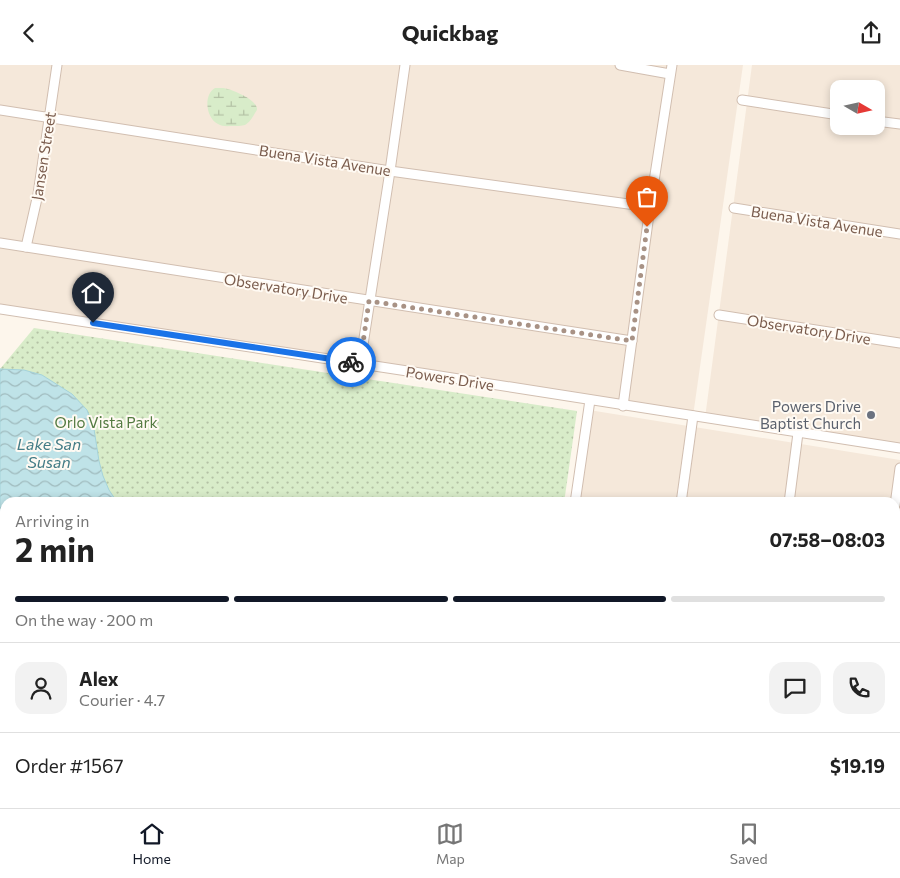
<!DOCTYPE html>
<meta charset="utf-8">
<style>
:root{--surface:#fff;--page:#f2f2f2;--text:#222;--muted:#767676;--line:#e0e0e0;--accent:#111827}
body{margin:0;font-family:Commissioner,sans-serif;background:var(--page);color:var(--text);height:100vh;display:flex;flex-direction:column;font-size:19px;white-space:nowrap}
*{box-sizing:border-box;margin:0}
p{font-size:16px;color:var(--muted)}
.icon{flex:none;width:28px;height:28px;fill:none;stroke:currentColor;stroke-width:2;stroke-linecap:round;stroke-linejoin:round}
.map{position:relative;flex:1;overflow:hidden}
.side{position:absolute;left:0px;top:432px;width:900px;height:311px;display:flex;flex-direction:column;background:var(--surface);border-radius:15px 15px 0 0;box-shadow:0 2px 8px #0003}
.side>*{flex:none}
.needle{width:32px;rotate:99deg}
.controls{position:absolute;left:830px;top:15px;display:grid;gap:10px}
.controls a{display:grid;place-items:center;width:55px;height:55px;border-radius:10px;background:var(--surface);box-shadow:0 2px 8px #0003;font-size:25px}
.pin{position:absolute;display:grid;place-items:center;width:42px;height:42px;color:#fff;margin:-51px -21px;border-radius:50% 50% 50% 0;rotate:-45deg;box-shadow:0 0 5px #0007}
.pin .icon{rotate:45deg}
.courier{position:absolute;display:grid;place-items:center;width:50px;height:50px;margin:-25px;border:4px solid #1a73e8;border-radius:50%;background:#fff;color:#222;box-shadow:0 1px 6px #0007}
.head em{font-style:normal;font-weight:700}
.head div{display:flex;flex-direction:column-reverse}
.head{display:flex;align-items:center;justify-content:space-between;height:85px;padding:0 15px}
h1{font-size:32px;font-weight:700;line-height:38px}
.bar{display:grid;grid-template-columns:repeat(4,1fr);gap:8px 5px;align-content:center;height:60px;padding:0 15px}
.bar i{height:6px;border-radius:4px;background:var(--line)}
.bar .current{background:var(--accent)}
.bar p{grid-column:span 4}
.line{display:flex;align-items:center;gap:12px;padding:0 15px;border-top:1px solid var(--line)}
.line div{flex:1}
.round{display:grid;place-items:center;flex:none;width:52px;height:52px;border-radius:15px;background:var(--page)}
header{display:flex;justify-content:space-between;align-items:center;height:65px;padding:0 15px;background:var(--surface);font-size:22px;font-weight:700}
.dock{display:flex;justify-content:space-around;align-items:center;height:70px;border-top:1px solid var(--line);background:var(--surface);font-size:14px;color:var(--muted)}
.dock a{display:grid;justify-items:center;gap:2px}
.dock .current{color:var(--accent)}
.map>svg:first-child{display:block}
</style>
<header><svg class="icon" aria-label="back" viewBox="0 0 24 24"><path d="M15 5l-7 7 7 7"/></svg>Quickbag<svg class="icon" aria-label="share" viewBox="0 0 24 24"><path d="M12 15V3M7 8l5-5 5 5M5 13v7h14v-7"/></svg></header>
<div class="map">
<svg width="900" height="743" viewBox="0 0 900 743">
<defs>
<pattern id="wetland-marsh" width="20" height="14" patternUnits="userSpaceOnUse" patternTransform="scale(1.25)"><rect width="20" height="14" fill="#d8ecc9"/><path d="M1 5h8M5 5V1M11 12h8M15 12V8" fill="none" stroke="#b4c2a5"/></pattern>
<pattern id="park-dots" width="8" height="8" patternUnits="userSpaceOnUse" patternTransform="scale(1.25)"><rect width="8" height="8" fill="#d8ecc9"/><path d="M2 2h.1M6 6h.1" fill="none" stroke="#b4c2a5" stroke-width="1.8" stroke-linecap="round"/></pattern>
<pattern id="water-waves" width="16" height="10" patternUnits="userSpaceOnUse" patternTransform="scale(1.25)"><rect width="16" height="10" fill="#bfe3e8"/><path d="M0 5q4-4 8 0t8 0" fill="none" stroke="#a0bbbe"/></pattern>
</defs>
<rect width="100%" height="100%" fill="#fdf6ec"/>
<g fill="#f5e8da" fill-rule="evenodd">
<polygon points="0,0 743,0 693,351 0,244"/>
<path d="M 752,0 L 900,0 L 900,379 L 705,353 ZM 839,24 L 876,24 L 876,61 L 839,61 Z"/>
<polygon points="589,345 900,395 900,743 532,743 532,739 895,739 895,438 575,437"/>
</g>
<path fill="url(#wetland-marsh)" d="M 215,23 C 215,23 222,23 223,23 C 231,24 253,33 256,41 C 258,44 257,45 255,48 C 253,52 249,58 245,60 C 242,61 236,61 233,61 C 229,61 222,62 218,59 C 206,53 203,30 215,23 Z"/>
<g fill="url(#park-dots)">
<polygon points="34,263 577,346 564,438 47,437 0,304"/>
<polygon points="82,739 521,739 521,743 91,743 83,741"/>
</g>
<polygon fill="url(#water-waves)" stroke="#a5d3da" points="0,304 24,305 42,310 72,329 87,345 94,364 99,396 103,411 109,425 117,437 5,438 5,652 0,652"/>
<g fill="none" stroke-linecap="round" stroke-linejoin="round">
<defs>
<g id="minor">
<polyline points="620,0 670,9"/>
<polyline points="742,35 839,50"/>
<polyline points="0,45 390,106 650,142"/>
<polyline points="876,56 900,59"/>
<polyline points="734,143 900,169"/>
<polyline points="0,178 632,276"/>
<polyline points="26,182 38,129 57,0"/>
<polyline points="0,244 427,309 900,383"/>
<polyline points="719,250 900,278"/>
<polyline points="360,299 390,106 405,0"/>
<polyline points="623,341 650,142 672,0"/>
<polyline points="575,438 590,335"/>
<polyline points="681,438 693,351"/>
<polyline points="789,438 798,368"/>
<polyline points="895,440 900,403"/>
<polyline points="531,743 532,739"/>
<polyline points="637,743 637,739"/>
<polyline points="748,743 748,739"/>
<polyline points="854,743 855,739"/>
</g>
</defs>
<use href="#minor" stroke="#d1beb0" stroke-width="11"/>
<use href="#minor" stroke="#fff" stroke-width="9"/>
</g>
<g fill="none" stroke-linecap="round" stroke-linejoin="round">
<polyline stroke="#a89285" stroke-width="5" stroke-dasharray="0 9" points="351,297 360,299 369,236 632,276 647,162"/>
<polyline stroke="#1a73e8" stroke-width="6" points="93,258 351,297"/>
</g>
<circle fill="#6b7280" stroke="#fffaf3" stroke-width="2" cx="871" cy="350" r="5"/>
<g text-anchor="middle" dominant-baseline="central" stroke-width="4" stroke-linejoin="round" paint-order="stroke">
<g font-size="15" fill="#7a5c4d" stroke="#fffaf3">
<text transform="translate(43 91) rotate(-81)">Jansen Street</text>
<text transform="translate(325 95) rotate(9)">Buena Vista Avenue</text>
<text transform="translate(817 156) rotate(9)">Buena Vista Avenue</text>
<text transform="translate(286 223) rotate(9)">Observatory Drive</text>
<text transform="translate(809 264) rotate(9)">Observatory Drive</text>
<text transform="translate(450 313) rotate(9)">Powers Drive</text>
</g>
<g font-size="15" fill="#5b616d" stroke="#fffaf3" text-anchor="end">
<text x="861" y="341">Powers Drive<tspan x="861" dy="17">Baptist Church</tspan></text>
</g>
<g font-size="15" fill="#537a41" stroke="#fffaf3">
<text x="106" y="357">Orlo Vista Park</text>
</g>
<g font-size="16" font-style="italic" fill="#437c86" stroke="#fffaf3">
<text x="49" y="378">Lake San<tspan x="49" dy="18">Susan</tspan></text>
</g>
</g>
</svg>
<div class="controls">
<a><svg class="needle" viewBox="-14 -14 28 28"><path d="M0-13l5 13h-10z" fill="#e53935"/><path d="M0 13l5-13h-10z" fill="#767676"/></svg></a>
</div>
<div class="pin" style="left:647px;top:162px;background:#ea580c"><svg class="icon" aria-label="bag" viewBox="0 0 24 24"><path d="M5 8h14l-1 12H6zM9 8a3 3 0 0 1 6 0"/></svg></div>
<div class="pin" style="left:93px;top:258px;background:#1f2937"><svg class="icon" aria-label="home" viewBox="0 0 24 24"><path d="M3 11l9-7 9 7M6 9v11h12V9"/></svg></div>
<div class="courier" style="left:351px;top:297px"><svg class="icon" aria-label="bike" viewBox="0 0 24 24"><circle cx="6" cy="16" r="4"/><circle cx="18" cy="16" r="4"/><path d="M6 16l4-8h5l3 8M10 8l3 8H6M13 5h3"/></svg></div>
<section class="side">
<div class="head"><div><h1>2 min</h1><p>Arriving in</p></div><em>07:58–08:03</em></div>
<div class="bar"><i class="current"></i><i class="current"></i><i class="current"></i><i></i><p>On the way · 200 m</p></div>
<div class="line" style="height:90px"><a class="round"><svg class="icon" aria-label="person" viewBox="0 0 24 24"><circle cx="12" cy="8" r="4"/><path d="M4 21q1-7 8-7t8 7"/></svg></a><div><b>Alex</b><p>Courier · 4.7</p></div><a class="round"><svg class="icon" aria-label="chat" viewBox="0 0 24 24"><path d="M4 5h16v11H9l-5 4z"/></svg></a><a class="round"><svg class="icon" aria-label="phone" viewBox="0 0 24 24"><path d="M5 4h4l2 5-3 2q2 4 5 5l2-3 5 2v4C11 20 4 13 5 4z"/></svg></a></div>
<div class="line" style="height:65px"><div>Order #1567</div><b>$19.19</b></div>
</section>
</div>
<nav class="dock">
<a class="current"><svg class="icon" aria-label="home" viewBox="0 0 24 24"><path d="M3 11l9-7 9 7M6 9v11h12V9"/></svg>Home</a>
<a><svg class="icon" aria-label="map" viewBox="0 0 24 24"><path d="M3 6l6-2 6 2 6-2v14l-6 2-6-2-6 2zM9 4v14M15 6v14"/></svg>Map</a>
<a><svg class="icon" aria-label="saved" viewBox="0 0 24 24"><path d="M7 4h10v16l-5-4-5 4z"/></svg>Saved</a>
</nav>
